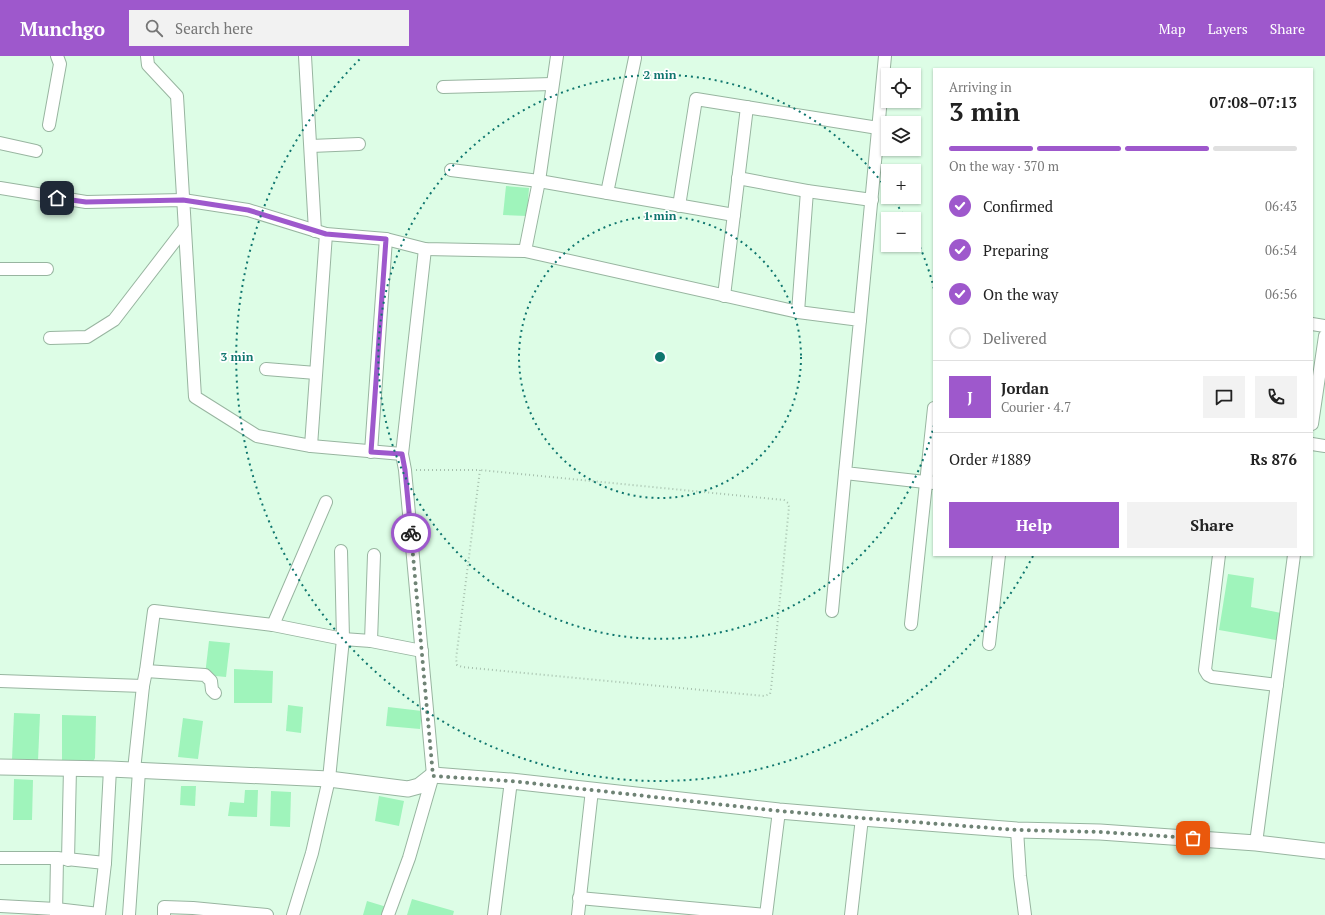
<!DOCTYPE html>
<meta charset="utf-8">
<style>
:root{--surface:#fff;--page:#f2f2f2;--text:#222;--muted:#767676;--line:#e0e0e0;--accent:#9e58cc}
body{margin:0;font-family:"PT Serif",serif;background:var(--page);color:var(--text);height:100vh;display:flex;flex-direction:column;font-size:15px;white-space:nowrap}
*{box-sizing:border-box;margin:0}
p{font-size:13px;color:var(--muted)}
.icon{flex:none;width:22px;height:22px;fill:none;stroke:currentColor;stroke-width:2;stroke-linecap:round;stroke-linejoin:round}
.map{position:relative;flex:1;overflow:hidden}
.details{position:absolute;left:933px;top:12px;width:380px;height:488px;display:flex;flex-direction:column;background:var(--surface);border-radius:0px;box-shadow:0 1px 3px #0004}
.details>*{flex:none}
.tools{position:absolute;left:881px;top:12px;display:grid;gap:8px}
.tools a{display:grid;place-items:center;width:40px;height:40px;border-radius:0px;background:var(--surface);box-shadow:0 1px 3px #0004;font-size:20px}
.pin{position:absolute;display:grid;place-items:center;width:34px;height:34px;color:#fff;margin:-17px;border-radius:8px;box-shadow:0 2px 6px #0006}
.courier{position:absolute;display:grid;place-items:center;width:40px;height:40px;margin:-20px;border:3px solid #9e58cc;border-radius:50%;background:#fff;color:#222;box-shadow:0 1px 5px #0007}
.head em{font-style:normal;font-weight:600}
.head div{display:flex;flex-direction:column-reverse}
.head{display:flex;align-items:center;justify-content:space-between;height:68px;padding:0 16px}
h1{font-size:26px;font-weight:600;line-height:30px}
.bar{display:grid;grid-template-columns:repeat(4,1fr);gap:6px 4px;align-content:center;height:48px;padding:0 16px}
.bar i{height:5px;border-radius:3px;background:var(--line)}
.bar .active{background:var(--accent)}
.bar p{grid-column:span 4}
.line{display:flex;align-items:center;gap:10px;padding:0 16px;border-top:1px solid var(--line)}
.line div{flex:1}
.round{display:grid;place-items:center;flex:none;width:42px;height:42px;border-radius:0px;background:var(--page)}
ol{padding:0 16px;list-style:none}
li{display:flex;align-items:center;gap:12px;height:44px}
li p{margin-inline-start:auto}
li .icon{padding:4px;border-radius:50%;background:var(--accent);color:#fff;stroke-width:4}
li:last-child{color:var(--muted)}
li i{width:22px;height:22px;border:2px solid var(--line);border-radius:50%}
.cta{display:flex;gap:8px;margin-top:auto;padding:8px 16px}
.cta a{flex:1;height:46px;border-radius:0px;background:var(--accent);color:#fff;font-size:16px;font-weight:600;line-height:46px;text-align:center}
.cta a+a{background:var(--page);color:var(--text)}
header{display:flex;align-items:center;gap:24px;box-sizing:border-box;height:56px;padding:0 20px;background:var(--accent);color:#fff}
header strong{font-size:19px}
nav{display:flex;gap:22px;margin-inline-start:auto;font-size:14px}
.search{width:280px;height:36px;background:var(--page);display:flex;align-items:center;gap:10px;box-sizing:border-box;padding:0 14px;border-radius:0px;color:var(--muted);font-size:15px}
.map>svg:first-child{display:block}
</style>
<header>
<strong>Munchgo</strong>
<div class="search"><svg class="icon" aria-label="search" viewBox="0 0 24 24"><circle cx="10" cy="10" r="6"/><path d="M15 15l6 6"/></svg>Search here</div>
<nav><a>Map</a><a>Layers</a><a>Share</a></nav>
</header>
<div class="map">
<svg width="1325" height="859" viewBox="0 0 1325 859">
<rect width="100%" height="100%" fill="#ddfde6"/>
<g fill="#9ff4bb">
<polygon points="506,130 529,132 527,160 503,159"/>
<polygon points="1228,518 1254,522 1251,551 1281,557 1276,584 1219,574"/>
<polygon points="209,585 230,587 226,621 205,619"/>
<polygon points="234,613 273,615 272,647 234,647"/>
<polygon points="288,649 303,651 301,677 286,675"/>
<polygon points="388,651 422,655 420,673 386,670"/>
<polygon points="14,657 40,658 38,705 12,704"/>
<polygon points="62,659 96,660 95,702 92,708 62,705"/>
<polygon points="183,662 203,665 198,703 178,701"/>
<polygon points="14,723 33,724 32,764 13,764"/>
<polygon points="181,730 196,730 195,750 180,749"/>
<polygon points="245,734 258,734 257,761 228,760 230,746 244,747"/>
<polygon points="271,735 291,736 290,771 270,770"/>
<polygon points="379,740 404,745 399,770 375,765"/>
<polygon points="412,843 454,855 453,859 407,859"/>
<polygon points="367,845 390,852 387,859 363,859"/>
</g>
<g fill="none" stroke-linecap="round" stroke-linejoin="round">
<defs>
<g id="minor">
<polyline points="147,0 148,9 177,40 195,341 257,380 311,390 402,398"/>
<polyline points="305,0 315,175"/>
<polyline points="443,31 552,28"/>
<polyline points="49,69 60,8 57,0"/>
<polyline points="0,87 36,95"/>
<polyline points="311,90 359,88"/>
<polyline points="451,114 539,125 734,159"/>
<polyline points="738,122 807,135 872,144"/>
<polyline points="0,132 86,146 183,144 248,154 326,178 386,183 425,193 525,195 798,256 860,264 845,417 934,427"/>
<polyline points="607,137 635,2"/>
<polyline points="679,150 696,43 878,72"/>
<polyline points="525,195 539,125 557,0"/>
<polyline points="0,213 47,213"/>
<polyline points="724,240 747,51"/>
<polyline points="798,256 807,135"/>
<polyline points="860,264 885,0"/>
<polyline points="1312,268 1325,270"/>
<polyline points="50,282 87,281 114,264 184,173"/>
<polyline points="266,313 316,317"/>
<polyline points="1312,368 1325,280"/>
<polyline points="1312,388 1325,390"/>
<polyline points="311,390 326,178"/>
<polyline points="371,396 386,183"/>
<polyline points="1219,499 1205,614 1208,619 1212,621 1277,629"/>
<polyline points="832,555 845,417"/>
<polyline points="911,568 934,352"/>
<polyline points="273,569 326,446"/>
<polyline points="371,585 374,499"/>
<polyline points="989,588 999,499"/>
<polyline points="146,615 205,619 211,625 212,634 215,637"/>
<polyline points="0,625 143,630"/>
<polyline points="134,714 143,630 146,615 154,555 273,569 343,583 371,585 422,595"/>
<polyline points="1017,774 1020,820 1025,859"/>
<polyline points="1256,787 1294,499"/>
<polyline points="0,802 57,802 105,807"/>
<polyline points="68,804 70,712"/>
<polyline points="579,842 766,859"/>
<polyline points="0,850 56,853 99,858"/>
<polyline points="56,859 57,802"/>
<polyline points="99,859 105,807 110,713"/>
<polyline points="129,859 139,715"/>
<polyline points="164,859 164,851 193,852 267,859"/>
<polyline points="293,859 312,797 329,723 343,583 341,495"/>
<polyline points="388,859 409,802 433,719 405,414 402,398 425,193"/>
<polyline points="494,859 511,725"/>
<polyline points="578,859 592,734"/>
<polyline points="766,859 779,755"/>
<polyline points="851,859 862,762"/>
</g>
<polyline id="major" points="0,711 110,713 329,723 408,733 419,730 433,719 511,725 779,755 862,762 1017,774 1100,776 1256,787 1325,795"/>
</defs>
<use href="#minor" stroke="#98b5a0" stroke-width="14"/>
<use href="#major" stroke="#98b5a0" stroke-width="17"/>
<polyline stroke="#a7c1ae" stroke-width="2" stroke-dasharray="1 3" stroke-linecap="butt" points="416,414 480,414 456,603 457,609 462,611 764,640 770,638 771,633 789,451 788,447 784,444 480,414"/>
<use href="#minor" stroke="#fff" stroke-width="12"/>
<use href="#major" stroke="#fff" stroke-width="15"/>
</g>
<g fill="none" stroke-linecap="round" stroke-linejoin="round">
<polyline stroke="#6f8375" stroke-width="4" stroke-dasharray="0 7.2" points="411,477 433,720 511,725 779,755 862,762 1017,774 1100,776 1193,782"/>
<polyline stroke="#9e58cc" stroke-width="5" points="57,142 86,146 183,144 248,154 326,178 386,183 371,396 402,398 405,414 411,477"/>
</g>
<g fill="none" stroke="#0f766e" stroke-width="2" stroke-dasharray="2 4">
<circle cx="660" cy="301" r="141"/>
<path d="M934 369A282 282 0 1 1 887 133M892 141A282 282 0 0 1 905 162M915 180A282 282 0 0 1 934 233"/>
<path d="M1033 500A423 423 0 1 1 361 2"/>
</g>
<circle cx="660" cy="301" r="6" fill="#0f766e" stroke="#fff" stroke-width="2"/>
<g font-size="12" text-anchor="middle" font-weight="bold" fill="#0f766e" stroke="#fff" stroke-width="3.5" stroke-linejoin="round" paint-order="stroke">
<text x="660" y="23">2 min</text>
<text x="660" y="164">1 min</text>
<text x="237" y="305">3 min</text>
</g>
</svg>
<div class="tools">
<a><svg class="icon" aria-label="locate" viewBox="0 0 24 24"><circle cx="12" cy="12" r="6"/><path d="M12 2v4M12 18v4M2 12h4M18 12h4"/></svg></a>
<a><svg class="icon" aria-label="layers" viewBox="0 0 24 24"><path d="M12 4l9 5-9 5-9-5zM3 14l9 5 9-5"/></svg></a>
<a>+</a>
<a>−</a>
</div>
<div class="pin" style="left:1193px;top:782px;background:#ea580c"><svg class="icon" aria-label="bag" viewBox="0 0 24 24"><path d="M5 8h14l-1 12H6zM9 8a3 3 0 0 1 6 0"/></svg></div>
<div class="pin" style="left:57px;top:142px;background:#1f2937"><svg class="icon" aria-label="home" viewBox="0 0 24 24"><path d="M3 11l9-7 9 7M6 9v11h12V9"/></svg></div>
<div class="courier" style="left:411px;top:477px"><svg class="icon" aria-label="bike" viewBox="0 0 24 24"><circle cx="6" cy="16" r="4"/><circle cx="18" cy="16" r="4"/><path d="M6 16l4-8h5l3 8M10 8l3 8H6M13 5h3"/></svg></div>
<section class="details">
<div class="head"><div><h1>3 min</h1><p>Arriving in</p></div><em>07:08–07:13</em></div>
<div class="bar"><i class="active"></i><i class="active"></i><i class="active"></i><i></i><p>On the way · 370 m</p></div>
<ol>
<li><svg class="icon" aria-label="check" viewBox="0 0 24 24"><path d="M5 12l5 5 9-10"/></svg>Confirmed<p>06:43</p></li>
<li><svg class="icon" aria-label="check" viewBox="0 0 24 24"><path d="M5 12l5 5 9-10"/></svg>Preparing<p>06:54</p></li>
<li><svg class="icon" aria-label="check" viewBox="0 0 24 24"><path d="M5 12l5 5 9-10"/></svg>On the way<p>06:56</p></li>
<li><i></i>Delivered</li>
</ol>
<div class="line" style="height:72px"><b class="round" style="background:var(--accent);color:#fff">J</b><div><b>Jordan</b><p>Courier · 4.7</p></div><a class="round"><svg class="icon" aria-label="chat" viewBox="0 0 24 24"><path d="M4 5h16v11H9l-5 4z"/></svg></a><a class="round"><svg class="icon" aria-label="phone" viewBox="0 0 24 24"><path d="M5 4h4l2 5-3 2q2 4 5 5l2-3 5 2v4C11 20 4 13 5 4z"/></svg></a></div>
<div class="line" style="height:52px"><div>Order #1889</div><b>Rs 876</b></div>
<div class="cta"><a>Help</a><a>Share</a></div>
</section>
</div>
